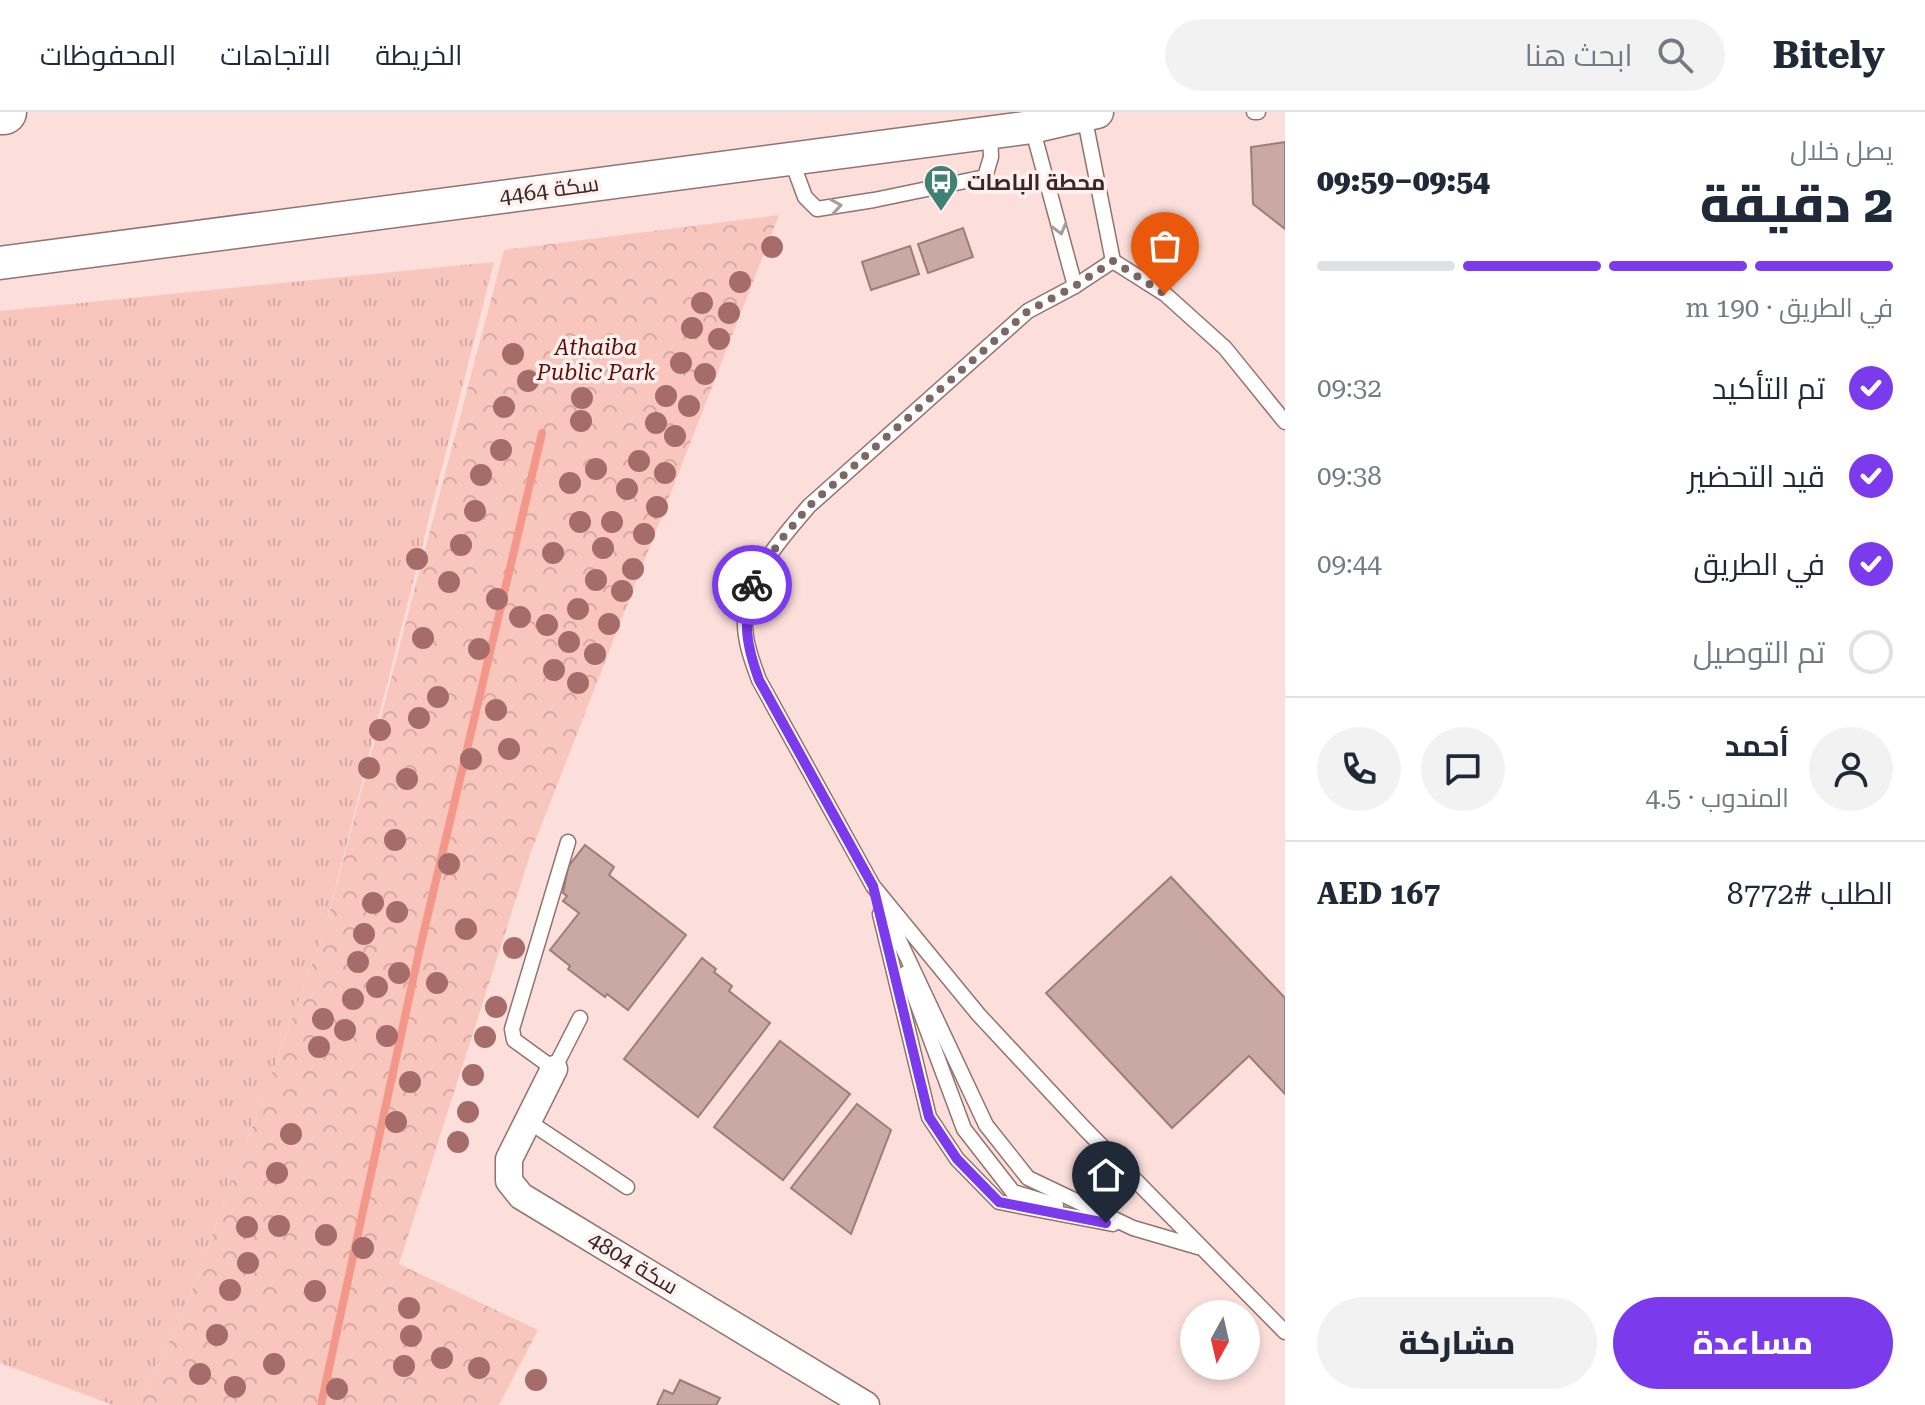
<!DOCTYPE html>
<html lang="ar">
<meta charset="utf-8">
<style>
:root{--surface:#fff;--page:#f2f2f3;--text:#1f2937;--muted:#747a83;--line:#e0e1e3;--accent:#7c3aed}
body{margin:0;font-family:"Roboto Serif",Cairo,serif;background:var(--page);color:var(--text);direction:rtl;height:100vh;display:flex;flex-direction:column;font-size:30px;white-space:nowrap}
*{box-sizing:border-box;margin:0}
p{font-size:26px;color:var(--muted)}
.icon{flex:none;width:44px;height:44px;fill:none;stroke:currentColor;stroke-width:2;stroke-linecap:round;stroke-linejoin:round}
.map{position:relative;flex:1;overflow:hidden;direction:ltr}
.drawer{display:flex;flex-direction:column;background:var(--surface);width:640px}
.drawer>*{flex:none}
.needle{width:52px;rotate:188deg}
.fabs{position:absolute;left:1180px;top:1188px;display:grid;gap:16px}
.fabs a{display:grid;place-items:center;width:80px;height:80px;border-radius:50%;background:var(--surface);box-shadow:0 4px 12px #0003;font-size:40px}
.pin{position:absolute;display:grid;place-items:center;width:68px;height:68px;color:#fff;margin:-82px -34px;border-radius:50% 50% 50% 0;rotate:-45deg;box-shadow:0 0 8px #0007}
.pin .icon{rotate:45deg}
.courier{position:absolute;display:grid;place-items:center;width:80px;height:80px;margin:-40px;border:6px solid #7c3aed;border-radius:50%;background:#fff;color:#222;box-shadow:0 2px 10px #0007}
.overview em{font-style:normal;font-weight:800}
.overview div{display:flex;flex-direction:column-reverse}
.overview{display:flex;align-items:center;justify-content:space-between;height:136px;padding:0 32px}
h1{font-size:52px;font-weight:800;line-height:60px}
.bar{display:grid;grid-template-columns:repeat(4,1fr);gap:12px 8px;align-content:center;height:96px;padding:0 32px}
.bar i{height:10px;border-radius:6px;background:var(--line)}
.bar .current{background:var(--accent)}
.bar p{grid-column:span 4}
.line{display:flex;align-items:center;gap:20px;padding:0 32px;border-top:2px solid var(--line)}
.line div{flex:1}
.round{display:grid;place-items:center;flex:none;width:84px;height:84px;border-radius:42px;background:var(--page)}
ol{padding:0 32px;list-style:none}
li{display:flex;align-items:center;gap:24px;height:88px}
li p{margin-inline-start:auto}
li .icon{padding:8px;border-radius:50%;background:var(--accent);color:#fff;stroke-width:4}
li:last-child{color:var(--muted)}
li i{width:44px;height:44px;border:4px solid var(--line);border-radius:50%}
.primary-button{display:flex;gap:16px;margin-top:auto;padding:16px 32px}
.primary-button a{flex:1;height:92px;border-radius:48px;background:var(--accent);color:#fff;font-size:32px;font-weight:800;line-height:92px;text-align:center}
.primary-button a+a{background:var(--page);color:var(--text)}
header{display:flex;align-items:center;gap:48px;box-sizing:border-box;height:112px;padding:0 40px;background:var(--surface);border-bottom:2px solid var(--line)}
header strong{font-size:38px}
nav{display:flex;gap:44px;margin-inline-start:auto;font-size:28px}
.search{width:560px;height:72px;background:var(--page);display:flex;align-items:center;gap:20px;box-sizing:border-box;padding:0 28px;border-radius:44px;color:var(--muted);font-size:30px}
main{display:flex;flex:1;min-height:0}
.map>svg:first-child{display:block}
</style>
<header>
<strong>Bitely</strong>
<div class="search"><svg class="icon" aria-label="search" viewBox="0 0 24 24"><circle cx="10" cy="10" r="6"/><path d="M15 15l6 6"/></svg>ابحث هنا</div>
<nav><a>الخريطة</a><a>الاتجاهات</a><a>المحفوظات</a></nav>
</header>
<main>
<section class="drawer">
<div class="overview"><div><h1>2 دقيقة</h1><p>يصل خلال</p></div><em>09:54–09:59</em></div>
<div class="bar"><i class="current"></i><i class="current"></i><i class="current"></i><i></i><p>في الطريق · 190 m</p></div>
<ol>
<li><svg class="icon" aria-label="check" viewBox="0 0 24 24"><path d="M5 12l5 5 9-10"/></svg>تم التأكيد<p>09:32</p></li>
<li><svg class="icon" aria-label="check" viewBox="0 0 24 24"><path d="M5 12l5 5 9-10"/></svg>قيد التحضير<p>09:38</p></li>
<li><svg class="icon" aria-label="check" viewBox="0 0 24 24"><path d="M5 12l5 5 9-10"/></svg>في الطريق<p>09:44</p></li>
<li><i></i>تم التوصيل</li>
</ol>
<div class="line" style="height:144px"><a class="round"><svg class="icon" aria-label="person" viewBox="0 0 24 24"><circle cx="12" cy="8" r="4"/><path d="M4 21q1-7 8-7t8 7"/></svg></a><div><b>أحمد</b><p>المندوب · 4.5</p></div><a class="round"><svg class="icon" aria-label="chat" viewBox="0 0 24 24"><path d="M4 5h16v11H9l-5 4z"/></svg></a><a class="round"><svg class="icon" aria-label="phone" viewBox="0 0 24 24"><path d="M5 4h4l2 5-3 2q2 4 5 5l2-3 5 2v4C11 20 4 13 5 4z"/></svg></a></div>
<div class="line" style="height:104px"><div>الطلب #8772</div><b>AED 167</b></div>
<div class="primary-button"><a>مساعدة</a><a>مشاركة</a></div>
</section>
<div class="map">
<svg width="1285" height="1293" viewBox="0 0 1285 1293">
<defs>
<pattern id="grass-tufts" width="24" height="20" patternUnits="userSpaceOnUse" patternTransform="scale(2)"><rect width="24" height="20" fill="#f9c6be"/><path d="M3 7l-1-3M5 7V3M7 7l1-3M15 17l-1-3M17 17v-4M19 17l1-3" fill="none" stroke="#d6aaa3"/></pattern>
<pattern id="park-crowns" width="20" height="18" patternUnits="userSpaceOnUse" patternTransform="scale(2)"><rect width="20" height="18" fill="#f9c6be"/><path d="M2 6a3 3 0 1 1 6 0M12 15a3 3 0 1 1 6 0" fill="none" stroke="#d6aaa3"/></pattern>
</defs>
<rect width="100%" height="100%" fill="#fcdfdb"/>
<polygon fill="url(#grass-tufts)" points="494,150 325,817 183,1203 137,1293 113,1293 0,1251 0,199"/>
<polygon fill="url(#park-crowns)" points="779,103 531,740 399,1152 538,1218 499,1293 137,1293 183,1203 325,817 504,138"/>
<g fill="none" stroke-linecap="round" stroke-linejoin="round">
<polyline stroke="#f4978b" stroke-width="8" points="321,1293 419,840 542,321"/>
</g>
<g fill="#caa8a3" stroke="#9d7d78" stroke-width="2">
<polygon points="1285,30 1285,117 1253,92 1251,35"/>
<polygon points="963,116 973,145 928,161 918,132"/>
<polygon points="910,134 919,162 871,178 862,150"/>
<polygon points="585,733 614,755 609,763 686,823 628,898 607,882 605,885 568,857 570,854 550,838 579,801 563,789 567,784 563,781 568,755"/>
<polygon points="1171,765 1285,886 1285,982 1249,944 1172,1016 1046,881"/>
<polygon points="702,846 716,857 714,860 732,874 729,879 770,911 698,1005 624,947"/>
<polygon points="780,929 850,982 783,1068 714,1015"/>
<polygon points="857,992 891,1018 851,1122 791,1076"/>
<polygon points="680,1268 720,1286 716,1293 657,1293 664,1278 673,1282"/>
</g>
<g fill="none" stroke-linecap="round" stroke-linejoin="round">
<defs>
<g id="service">
<polyline points="1254,0 1258,0"/>
<polyline points="1084,3 1113,149 1165,182 1225,236 1285,310"/>
<polyline points="1032,15 1075,174"/>
<polyline points="791,47 805,85 817,97 874,88 985,65 991,45 990,20"/>
<path d="M 1113,149 L 1075,174 L 1028,199 L 809,394 C 782,426 747,463 745,507 C 744,528 752,549 759,568 L 873,774 L 978,902 L 1085,1017 L 1285,1220"/>
<polyline points="568,730 512,917 514,928 554,957 580,906"/>
<polyline points="884,796 986,1013 1028,1066 1133,1116 1198,1135"/>
<polyline points="880,802 929,1005 957,1047 999,1090 1113,1112"/>
<polyline points="906,861 964,1017 1013,1080 1056,1093"/>
<polyline points="528,1009 627,1075"/>
</g>
<polyline id="minor" points="554,957 509,1047 509,1069 521,1084 866,1293"/>
<polyline id="tertiary" points="0,151 1032,15 1097,0"/>
<polyline id="trunk" points="0,0 4,0"/>
</defs>
<use href="#service" stroke="#92736e" stroke-width="17"/>
<use href="#minor" stroke="#92736e" stroke-width="29"/>
<use href="#tertiary" stroke="#92736e" stroke-width="35"/>
<use href="#trunk" stroke="#92736e" stroke-width="47"/>
<use href="#service" stroke="#fff" stroke-width="14"/>
<use href="#minor" stroke="#fff" stroke-width="26"/>
<use href="#tertiary" stroke="#fff" stroke-width="32"/>
<use href="#trunk" stroke="#fff" stroke-width="44"/>
</g>
<g fill="#a66c69">
<circle cx="772" cy="135" r="11"/>
<circle cx="740" cy="170" r="11"/>
<circle cx="702" cy="191" r="11"/>
<circle cx="729" cy="201" r="11"/>
<circle cx="692" cy="216" r="11"/>
<circle cx="719" cy="227" r="11"/>
<circle cx="513" cy="242" r="11"/>
<circle cx="681" cy="251" r="11"/>
<circle cx="705" cy="262" r="11"/>
<circle cx="528" cy="269" r="11"/>
<circle cx="666" cy="284" r="11"/>
<circle cx="582" cy="286" r="11"/>
<circle cx="689" cy="294" r="11"/>
<circle cx="504" cy="295" r="11"/>
<circle cx="581" cy="309" r="11"/>
<circle cx="656" cy="311" r="11"/>
<circle cx="675" cy="324" r="11"/>
<circle cx="501" cy="338" r="11"/>
<circle cx="639" cy="349" r="11"/>
<circle cx="596" cy="357" r="11"/>
<circle cx="665" cy="361" r="11"/>
<circle cx="481" cy="363" r="11"/>
<circle cx="570" cy="371" r="11"/>
<circle cx="627" cy="377" r="11"/>
<circle cx="657" cy="395" r="11"/>
<circle cx="475" cy="399" r="11"/>
<circle cx="580" cy="410" r="11"/>
<circle cx="612" cy="410" r="11"/>
<circle cx="644" cy="422" r="11"/>
<circle cx="461" cy="433" r="11"/>
<circle cx="603" cy="436" r="11"/>
<circle cx="553" cy="441" r="11"/>
<circle cx="417" cy="447" r="11"/>
<circle cx="633" cy="457" r="11"/>
<circle cx="596" cy="468" r="11"/>
<circle cx="449" cy="470" r="11"/>
<circle cx="622" cy="479" r="11"/>
<circle cx="497" cy="487" r="11"/>
<circle cx="578" cy="497" r="11"/>
<circle cx="520" cy="505" r="11"/>
<circle cx="609" cy="512" r="11"/>
<circle cx="547" cy="513" r="11"/>
<circle cx="423" cy="526" r="11"/>
<circle cx="569" cy="530" r="11"/>
<circle cx="479" cy="537" r="11"/>
<circle cx="595" cy="542" r="11"/>
<circle cx="554" cy="558" r="11"/>
<circle cx="578" cy="571" r="11"/>
<circle cx="438" cy="585" r="11"/>
<circle cx="496" cy="598" r="11"/>
<circle cx="419" cy="606" r="11"/>
<circle cx="380" cy="618" r="11"/>
<circle cx="509" cy="637" r="11"/>
<circle cx="471" cy="647" r="11"/>
<circle cx="369" cy="656" r="11"/>
<circle cx="407" cy="667" r="11"/>
<circle cx="395" cy="728" r="11"/>
<circle cx="449" cy="752" r="11"/>
<circle cx="373" cy="791" r="11"/>
<circle cx="397" cy="800" r="11"/>
<circle cx="466" cy="817" r="11"/>
<circle cx="364" cy="822" r="11"/>
<circle cx="514" cy="836" r="11"/>
<circle cx="358" cy="850" r="11"/>
<circle cx="399" cy="861" r="11"/>
<circle cx="437" cy="871" r="11"/>
<circle cx="377" cy="875" r="11"/>
<circle cx="353" cy="887" r="11"/>
<circle cx="496" cy="895" r="11"/>
<circle cx="323" cy="907" r="11"/>
<circle cx="345" cy="918" r="11"/>
<circle cx="387" cy="924" r="11"/>
<circle cx="485" cy="925" r="11"/>
<circle cx="319" cy="935" r="11"/>
<circle cx="473" cy="963" r="11"/>
<circle cx="410" cy="970" r="11"/>
<circle cx="468" cy="1000" r="11"/>
<circle cx="396" cy="1010" r="11"/>
<circle cx="291" cy="1022" r="11"/>
<circle cx="458" cy="1030" r="11"/>
<circle cx="277" cy="1061" r="11"/>
<circle cx="279" cy="1114" r="11"/>
<circle cx="247" cy="1115" r="11"/>
<circle cx="326" cy="1123" r="11"/>
<circle cx="363" cy="1136" r="11"/>
<circle cx="248" cy="1151" r="11"/>
<circle cx="230" cy="1178" r="11"/>
<circle cx="315" cy="1179" r="11"/>
<circle cx="409" cy="1196" r="11"/>
<circle cx="217" cy="1223" r="11"/>
<circle cx="411" cy="1224" r="11"/>
<circle cx="442" cy="1246" r="11"/>
<circle cx="274" cy="1252" r="11"/>
<circle cx="404" cy="1254" r="11"/>
<circle cx="479" cy="1256" r="11"/>
<circle cx="200" cy="1262" r="11"/>
<circle cx="536" cy="1268" r="11"/>
<circle cx="235" cy="1275" r="11"/>
<circle cx="337" cy="1277" r="11"/>
</g>
<defs><path id="oneway-chevron" d="M-2-3.5L2.5 0L-2 3.5" fill="none" stroke-width="1.6" stroke-linecap="round" stroke-linejoin="round" transform="scale(2)"/></defs>
<g stroke="#a59e9d">
<use href="#oneway-chevron" transform="translate(836 94) rotate(-9)"/>
<use href="#oneway-chevron" transform="translate(1060 117) rotate(75)"/>
</g>
<g fill="none" stroke-linecap="round" stroke-linejoin="round">
<polyline stroke="#7b6865" stroke-width="8" stroke-dasharray="0 14.4" points="752,473 780,429 809,394 1028,199 1075,174 1113,149 1165,182"/>
<path stroke="#7c3aed" stroke-width="10" d="M 752,473 C 744,513 745,529 759,568 L 873,774 L 929,1005 L 957,1047 L 999,1090 L 1106,1111"/>
</g>
<defs>
<symbol id="bus-pin" viewBox="-11 -11 22 30"><path d="M0 17L-7.5 6A9.5 9.5 0 1 1 7.5 6Z" fill="#3f8173" stroke="#fff0ee"/><path d="M-5-6H5V4H4V6H2V4H-2V6H-4V4H-5ZM-3.5-4V0h7V-4ZM-3.5 1.2v1.5H-2V1.2ZM2 1.2v1.5H3.5V1.2Z" fill="#fff"/></symbol>
</defs>
<g fill-rule="evenodd">
<use href="#bus-pin" x="921" y="50" width="40" height="54"/>
</g>
<g text-anchor="middle" dominant-baseline="central" stroke-width="7" stroke-linejoin="round" paint-order="stroke">
<g font-size="22" font-weight="bold" fill="#362826" stroke="#fff0ee" text-anchor="start">
<text x="967" y="70">محطة الباصات</text>
</g>
<g font-size="22" fill="#362826" stroke="#fff0ee">
<text transform="translate(549 78) rotate(-8)">سكة 4464</text>
<text transform="translate(633 1151) rotate(31)">سكة 4804</text>
</g>
<g font-size="22" font-style="italic" fill="#600e0c" stroke="#fff0ee">
<text x="596" y="235">Athaiba<tspan x="596" dy="25">Public Park</tspan></text>
</g>
</g>
</svg>
<div class="fabs">
<a><svg class="needle" viewBox="-14 -14 28 28"><path d="M0-13l5 13h-10z" fill="#e53935"/><path d="M0 13l5-13h-10z" fill="#747a83"/></svg></a>
</div>
<div class="pin" style="left:1165px;top:182px;background:#ea580c"><svg class="icon" aria-label="bag" viewBox="0 0 24 24"><path d="M5 8h14l-1 12H6zM9 8a3 3 0 0 1 6 0"/></svg></div>
<div class="pin" style="left:1106px;top:1111px;background:#1f2937"><svg class="icon" aria-label="home" viewBox="0 0 24 24"><path d="M3 11l9-7 9 7M6 9v11h12V9"/></svg></div>
<div class="courier" style="left:752px;top:473px"><svg class="icon" aria-label="bike" viewBox="0 0 24 24"><circle cx="6" cy="16" r="4"/><circle cx="18" cy="16" r="4"/><path d="M6 16l4-8h5l3 8M10 8l3 8H6M13 5h3"/></svg></div>
</div>
</main>
